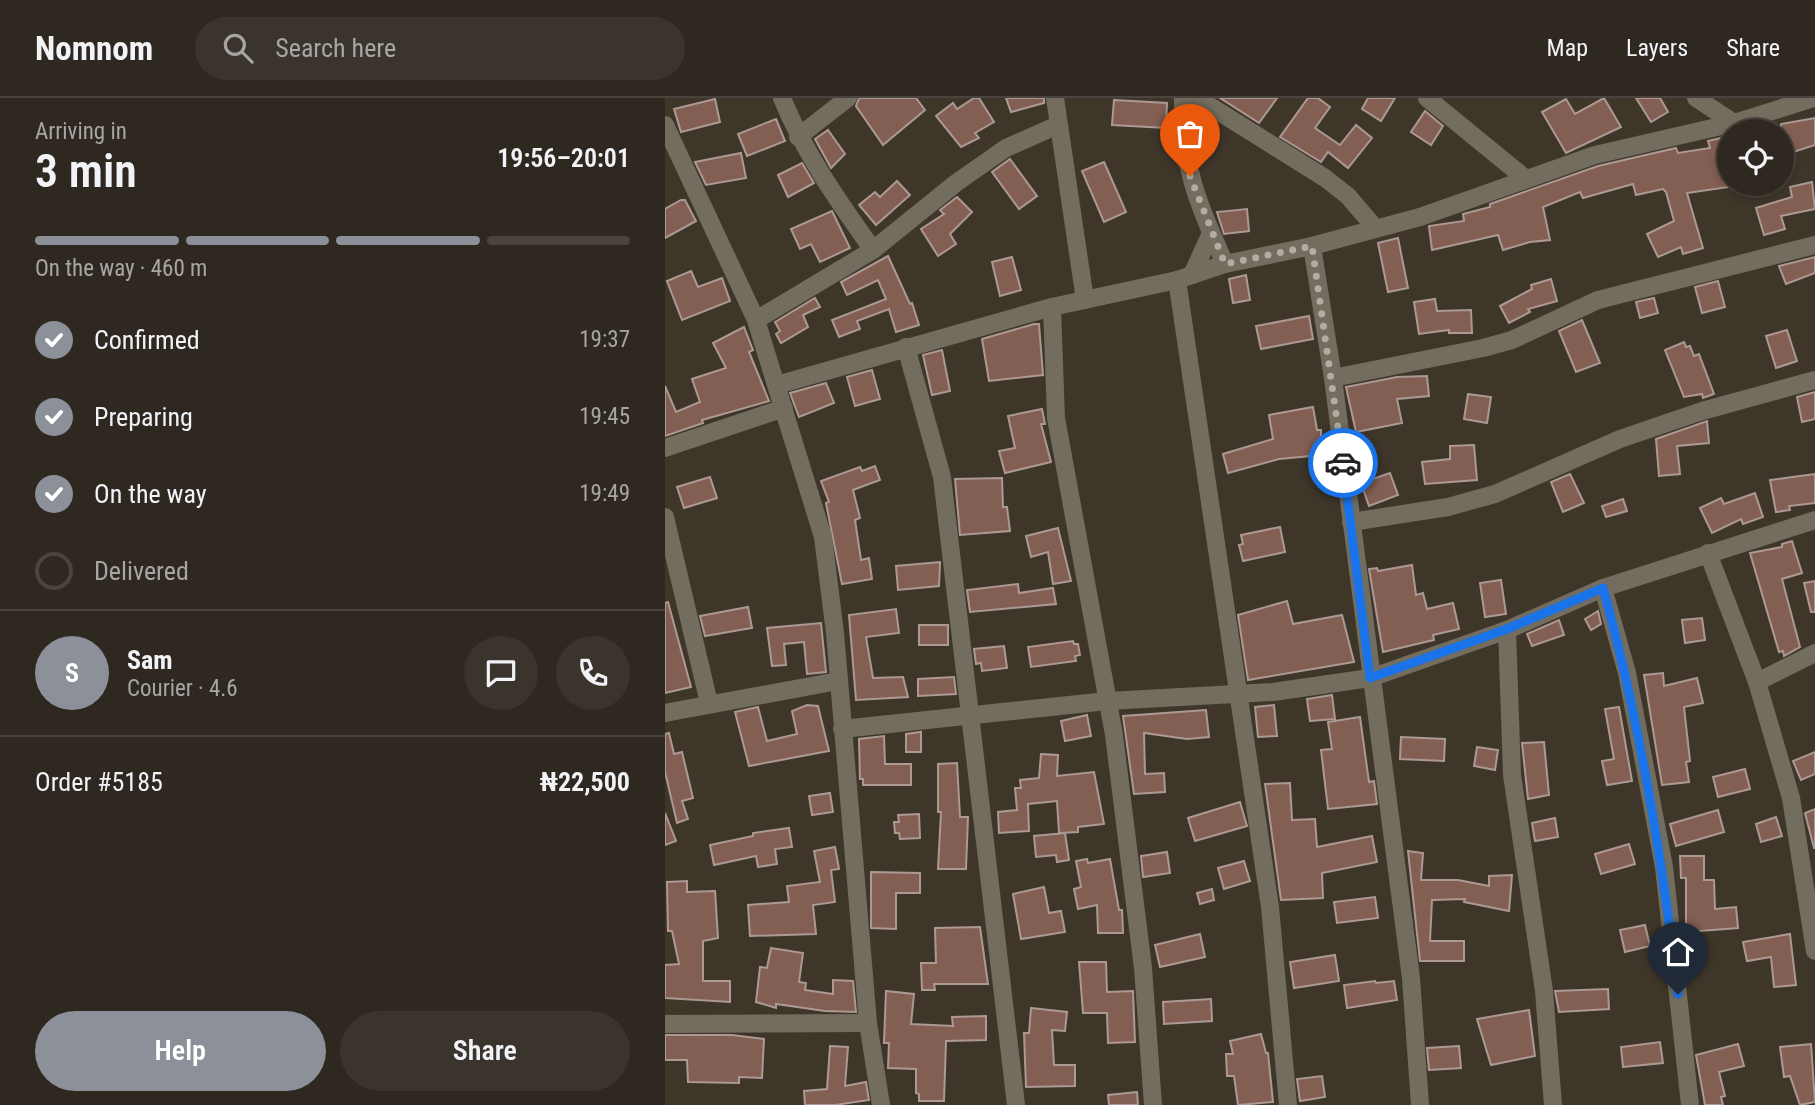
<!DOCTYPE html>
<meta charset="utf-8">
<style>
:root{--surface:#2f2820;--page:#3b342d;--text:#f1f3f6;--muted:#a7a6a5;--line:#4a443e;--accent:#8c9099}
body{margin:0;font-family:"Roboto Condensed",sans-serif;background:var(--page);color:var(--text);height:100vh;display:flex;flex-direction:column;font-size:26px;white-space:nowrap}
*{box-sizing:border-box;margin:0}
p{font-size:23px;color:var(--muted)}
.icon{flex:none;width:38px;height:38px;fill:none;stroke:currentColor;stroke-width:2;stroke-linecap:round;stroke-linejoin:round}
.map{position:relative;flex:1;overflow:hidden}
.sheet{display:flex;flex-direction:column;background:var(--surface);width:665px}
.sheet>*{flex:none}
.buttons{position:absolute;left:1052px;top:21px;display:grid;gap:14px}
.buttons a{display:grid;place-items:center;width:77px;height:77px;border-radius:50%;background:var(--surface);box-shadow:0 4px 10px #0003,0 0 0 2px var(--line);font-size:35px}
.pin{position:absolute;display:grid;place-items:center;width:60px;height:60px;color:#fff;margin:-72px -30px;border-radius:50% 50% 50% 0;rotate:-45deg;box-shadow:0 0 7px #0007}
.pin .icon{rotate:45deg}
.courier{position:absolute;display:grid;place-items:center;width:70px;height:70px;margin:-35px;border:5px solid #1a73e8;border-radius:50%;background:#fff;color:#222;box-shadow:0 2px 9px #0007}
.head em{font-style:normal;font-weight:600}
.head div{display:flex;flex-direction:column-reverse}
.head{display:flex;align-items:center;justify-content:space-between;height:119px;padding:0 35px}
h1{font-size:46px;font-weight:600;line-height:52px}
.bar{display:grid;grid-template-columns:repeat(4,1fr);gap:10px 7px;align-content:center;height:84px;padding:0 35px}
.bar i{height:9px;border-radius:5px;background:var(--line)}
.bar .active{background:var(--accent)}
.bar p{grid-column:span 4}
.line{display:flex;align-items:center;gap:18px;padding:0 35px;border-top:2px solid var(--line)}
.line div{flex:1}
.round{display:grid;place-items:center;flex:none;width:74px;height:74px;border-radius:37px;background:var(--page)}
ol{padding:0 35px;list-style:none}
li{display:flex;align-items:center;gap:21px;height:77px}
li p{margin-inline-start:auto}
li .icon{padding:7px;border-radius:50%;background:var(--accent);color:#fff;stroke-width:4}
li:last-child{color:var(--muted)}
li i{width:38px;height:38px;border:4px solid var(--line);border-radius:50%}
.button{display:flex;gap:14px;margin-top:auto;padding:14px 35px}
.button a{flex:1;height:80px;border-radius:42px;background:var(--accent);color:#fff;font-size:28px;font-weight:600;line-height:80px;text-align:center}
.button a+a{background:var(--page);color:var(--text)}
header{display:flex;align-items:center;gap:42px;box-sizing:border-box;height:98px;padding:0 35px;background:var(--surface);border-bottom:2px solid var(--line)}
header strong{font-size:33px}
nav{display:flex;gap:38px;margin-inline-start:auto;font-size:24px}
.search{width:490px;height:63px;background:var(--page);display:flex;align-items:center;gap:18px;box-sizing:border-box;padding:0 24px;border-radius:38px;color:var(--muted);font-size:26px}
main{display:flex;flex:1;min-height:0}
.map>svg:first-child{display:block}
</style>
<header>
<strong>Nomnom</strong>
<div class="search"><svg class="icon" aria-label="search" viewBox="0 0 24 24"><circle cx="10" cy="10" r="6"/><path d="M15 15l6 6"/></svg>Search here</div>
<nav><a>Map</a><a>Layers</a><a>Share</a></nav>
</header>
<main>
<section class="sheet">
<div class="head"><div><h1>3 min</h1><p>Arriving in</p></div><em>19:56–20:01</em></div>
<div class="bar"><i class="active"></i><i class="active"></i><i class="active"></i><i></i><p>On the way · 460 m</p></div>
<ol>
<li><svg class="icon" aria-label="check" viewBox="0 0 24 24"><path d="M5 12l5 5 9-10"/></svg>Confirmed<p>19:37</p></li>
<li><svg class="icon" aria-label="check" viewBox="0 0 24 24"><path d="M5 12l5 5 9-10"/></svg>Preparing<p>19:45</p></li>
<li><svg class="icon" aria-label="check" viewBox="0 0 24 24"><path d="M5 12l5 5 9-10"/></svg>On the way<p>19:49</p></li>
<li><i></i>Delivered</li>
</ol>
<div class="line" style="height:126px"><b class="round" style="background:var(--accent);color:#fff">S</b><div><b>Sam</b><p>Courier · 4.6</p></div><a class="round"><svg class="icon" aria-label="chat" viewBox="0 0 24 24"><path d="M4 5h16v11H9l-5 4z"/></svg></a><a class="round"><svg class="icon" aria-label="phone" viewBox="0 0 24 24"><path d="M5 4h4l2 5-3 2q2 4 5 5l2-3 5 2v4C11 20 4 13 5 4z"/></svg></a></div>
<div class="line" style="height:91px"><div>Order #5185</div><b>₦22,500</b></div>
<div class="button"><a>Help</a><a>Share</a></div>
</section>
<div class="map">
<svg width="1150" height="1007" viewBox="0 0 1150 1007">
<rect width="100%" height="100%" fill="#3f362a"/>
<g fill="#835e53" stroke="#ac9994" stroke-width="2">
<polygon points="194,0 251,0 260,12 218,47 191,8"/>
<polygon points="309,0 314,0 329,24 310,35 314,40 296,49 271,18 288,5 292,11"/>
<polygon points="341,0 379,0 379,5 346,14"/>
<polygon points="555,0 612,0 594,25"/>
<polygon points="643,0 653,0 665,9 650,30 675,47 691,27 707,40 683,70 663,54 656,64 615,39"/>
<polygon points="703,0 730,0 716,23 697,11"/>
<polygon points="939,0 956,29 901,55 877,14 901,1 910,16"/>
<polygon points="971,0 995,0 1003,14 986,24"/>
<polygon points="50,1 55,24 16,34 9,11"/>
<polygon points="449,2 502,5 501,30 447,27"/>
<polygon points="760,13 778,28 766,47 746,34"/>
<polygon points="1150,20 1150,47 1116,58 1116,26"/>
<polygon points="111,21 120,43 82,58 73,36"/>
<polygon points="163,32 180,56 166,70 150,41"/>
<polygon points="1064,38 1064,89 1022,95 1038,150 1018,156 1016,149 993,159 982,136 1009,123 1001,94 998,91 971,97 968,86 918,100 915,94 878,109 885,142 865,144 838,152 833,137 767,152 764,128 799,123 798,116 825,109 825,106 933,68 1011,50 1013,55 1045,50 1043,43"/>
<polygon points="76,55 81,80 41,87 30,64"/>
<polygon points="345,61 372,98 354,111 327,74"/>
<polygon points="439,64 461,114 439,124 417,73"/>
<polygon points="137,65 149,85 123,99 113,77"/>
<polygon points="232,83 245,97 211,127 194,107 210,94 215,99"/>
<polygon points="1147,84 1150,111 1116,118 1120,131 1099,137 1091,110 1127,99 1125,89"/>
<polygon points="292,99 307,114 285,136 291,146 273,158 256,131 279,116 275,112"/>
<polygon points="16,102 20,102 31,123 0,140 0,111"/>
<polygon points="582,111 584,133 559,136 552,114"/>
<polygon points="167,113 185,150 155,164 146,146 135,151 126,131"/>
<polygon points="733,140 743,190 723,194 713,145"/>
<polygon points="223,158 245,206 247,205 254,227 231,234 224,211 192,223 195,231 174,239 167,222 221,201 213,182 182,197 176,184"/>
<polygon points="347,159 356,192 335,198 327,164"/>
<polygon points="1150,159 1150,175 1121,186 1114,168"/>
<polygon points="26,173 33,189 57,180 65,203 17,222 2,183"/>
<polygon points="581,177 585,202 568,205 564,181"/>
<polygon points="886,181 892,203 863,211 865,214 844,225 835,208 867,191 866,187"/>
<polygon points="1053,183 1060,209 1037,215 1030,189"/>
<polygon points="150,200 155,209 138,217 143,229 116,245 111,236 115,233 110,224"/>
<polygon points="989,200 993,215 975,220 971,204"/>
<polygon points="770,201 772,213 806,212 807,235 784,235 784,232 754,236 749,204"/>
<polygon points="644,218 648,241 596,251 591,228"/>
<polygon points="917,222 935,265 911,274 894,233"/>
<polygon points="369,226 374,226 378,277 324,283 317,241"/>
<polygon points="79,229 88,252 84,254 104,303 37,322 38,325 0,338 0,288 11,314 35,304 27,281 61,270 48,245"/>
<polygon points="1122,232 1132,263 1111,270 1101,238"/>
<polygon points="1019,244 1021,249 1025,248 1029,258 1034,256 1049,296 1038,300 1037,296 1019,299 1000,252"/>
<polygon points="277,252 285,293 267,297 258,257"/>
<polygon points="207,272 215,301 190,308 182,279"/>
<polygon points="762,278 764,298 732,301 737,325 691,334 681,289 732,279"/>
<polygon points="161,285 169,305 134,319 125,295"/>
<polygon points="1150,294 1150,321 1137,324 1132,299"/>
<polygon points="803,296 826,299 822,325 799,321"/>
<polygon points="648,309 652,332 656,332 656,357 614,361 563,375 558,356 608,341 604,317"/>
<polygon points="377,311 380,326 376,326 386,364 340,375 334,353 350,350 343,318"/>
<polygon points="1042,323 1044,345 1012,348 1015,376 994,378 991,341"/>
<polygon points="809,347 812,382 760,386 757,364 785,361 785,348"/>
<polygon points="210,368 215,382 188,392 195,420 190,422 196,462 204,460 207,481 177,486 161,405 164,404 156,383 195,369 197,373"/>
<polygon points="725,375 733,397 704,408 696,385"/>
<polygon points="905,376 919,405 898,414 886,384"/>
<polygon points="1150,376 1150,405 1124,408 1125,412 1111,414 1105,382"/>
<polygon points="45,379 52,400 19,410 12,389"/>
<polygon points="337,380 338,409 342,409 345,433 295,437 290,381"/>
<polygon points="1090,395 1098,419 1078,426 1076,421 1047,435 1035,410 1056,400 1059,406"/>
<polygon points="958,401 962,413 941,419 937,408"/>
<polygon points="615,429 620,454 578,463 574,447 578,446 576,437"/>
<polygon points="393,430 406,483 388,486 383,454 366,459 361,438"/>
<polygon points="1127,443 1137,475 1117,481 1135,549 1119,558 1118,553 1114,554 1085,455 1117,449 1117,446"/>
<polygon points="275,464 274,488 233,492 231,468"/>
<polygon points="747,467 751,497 758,495 762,511 788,505 794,531 768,537 769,542 718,554 704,471 712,470 713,473"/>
<polygon points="836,482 841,516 820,519 815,485"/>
<polygon points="1150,483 1150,514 1146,514 1139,485"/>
<polygon points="353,486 354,495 388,490 391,506 305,514 302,492"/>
<polygon points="622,503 628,526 677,517 689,564 583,582 573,517"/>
<polygon points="3,504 26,589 0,595 0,505"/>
<polygon points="83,509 87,530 40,538 35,518"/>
<polygon points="231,511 234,535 201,539 208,580 238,579 243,599 191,602 184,517"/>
<polygon points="933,513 936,526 926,532 920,521"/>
<polygon points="1037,520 1040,542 1020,545 1017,522"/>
<polygon points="894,522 899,537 867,548 862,536"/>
<polygon points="156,525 161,574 142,576 139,544 119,546 121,567 107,568 102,530"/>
<rect x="254" y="527" width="29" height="20"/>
<polygon points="408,543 409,546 413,546 415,557 410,558 411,563 366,569 363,549"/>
<polygon points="339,548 342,570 317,573 316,565 311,566 309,551"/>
<polygon points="998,575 999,588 1032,580 1038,605 1019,609 1025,663 1021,664 1024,684 997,687 979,577"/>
<polygon points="289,579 291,596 253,598 253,581"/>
<polygon points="667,597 670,621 645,623 642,601"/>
<polygon points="142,607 153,608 164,653 84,668 70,614 93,609 102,643 132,636 127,613"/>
<polygon points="609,607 612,638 593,639 590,609"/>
<polygon points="954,609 967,683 942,687 937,663 949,661 940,611"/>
<polygon points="541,612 544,639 522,641 479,635 480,676 499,675 500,694 469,696 458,618"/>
<polygon points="422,617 426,638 400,643 396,623"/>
<polygon points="695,619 704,684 709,683 712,706 663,711 656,652 667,651 663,624"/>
<polygon points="256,634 256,654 241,654 241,636"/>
<polygon points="4,635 9,656 17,654 28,700 17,703 23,721 12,725 0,674 0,636"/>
<polygon points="219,638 220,666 246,666 246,687 198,687 198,681 195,681 194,641"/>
<polygon points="736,639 780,641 779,663 735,661"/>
<polygon points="879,644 884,697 863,701 857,645"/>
<polygon points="812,649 833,652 830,672 809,668"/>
<polygon points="1150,654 1150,676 1136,682 1128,663"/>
<polygon points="376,656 393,657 392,678 429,674 439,726 413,729 413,734 394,735 392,703 363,706 364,733 334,735 333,714 352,712 350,690 356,690 355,682 374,680"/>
<polygon points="292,665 295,719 303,719 301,771 273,771 276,714 273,714 273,666"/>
<polygon points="1080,671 1085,691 1053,699 1048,679"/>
<polygon points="625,685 627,722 650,721 652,749 707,738 712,764 657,775 658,800 616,802 600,686"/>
<polygon points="165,695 168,714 147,717 144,698"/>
<polygon points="575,704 582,728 530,743 523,720"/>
<polygon points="1150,711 1150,750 1149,750 1140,715"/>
<polygon points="1053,712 1059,734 1011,748 1005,726"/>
<polygon points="0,715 11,743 0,747"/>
<polygon points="254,716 255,740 235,741 234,735 230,735 229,724 234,724 233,717"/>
<polygon points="1111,719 1117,738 1096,744 1091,726"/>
<polygon points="890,720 893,739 870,743 867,725"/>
<polygon points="124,730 127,749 110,751 112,766 93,769 91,758 49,767 45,747 88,738 88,735"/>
<polygon points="400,735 404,762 392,764 391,757 371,759 369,738"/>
<polygon points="964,746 970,766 936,776 930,756"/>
<polygon points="170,749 174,771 166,772 170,804 148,807 151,836 85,838 83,807 124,804 122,788 155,784 149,753"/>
<polygon points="743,753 758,755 756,782 793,782 824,788 824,778 847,777 844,813 799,804 800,801 767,802 765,843 799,843 799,863 755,863"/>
<polygon points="502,754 505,775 478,779 476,758"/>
<polygon points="1015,758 1039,758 1039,782 1049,782 1050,811 1071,809 1073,830 1021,834 1021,780 1016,780"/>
<polygon points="422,761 423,765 445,761 454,812 457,812 458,835 433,835 432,807 413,811 409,791 416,789 411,763"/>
<polygon points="579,763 585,783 559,791 553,770"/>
<polygon points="206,774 255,775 255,795 231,795 231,831 206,830"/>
<polygon points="22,783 22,794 50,793 53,840 38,843 38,883 65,883 65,904 0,900 0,867 14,866 7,833 3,833 2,784"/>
<polygon points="379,789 384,815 396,813 400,834 356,841 348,796"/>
<polygon points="547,791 549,802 535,806 532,795"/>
<polygon points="710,799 713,820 672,825 669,804"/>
<polygon points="980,827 985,848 960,854 955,832"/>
<polygon points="315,829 323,886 269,886 270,892 257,892 256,865 271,865 270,830"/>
<polygon points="535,836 540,859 495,869 490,847"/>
<polygon points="1125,836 1131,887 1109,889 1106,859 1082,863 1078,844"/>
<polygon points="106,850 138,855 134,884 141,885 140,892 168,896 168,882 188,883 191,914 160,913 111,906 111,910 91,904 95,869 102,870"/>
<polygon points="670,857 674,883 629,890 625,864"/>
<polygon points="414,864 441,864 442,894 468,893 470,944 443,945 442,915 418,915"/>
<polygon points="710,883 711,885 729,883 732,902 682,910 679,887"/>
<polygon points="943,891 944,911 894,914 890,893"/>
<polygon points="221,893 249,896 246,926 288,928 287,919 321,918 321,942 281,943 279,1003 254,1003 254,996 251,995 251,971 223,970 224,945 219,945"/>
<polygon points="546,901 547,923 499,926 498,904"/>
<polygon points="366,910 402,914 400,933 387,932 389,967 410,967 410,988 361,989 359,935 364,935"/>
<polygon points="864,912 870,958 826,967 812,921"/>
<polygon points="596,936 601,955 603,955 608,1004 573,1007 569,978 562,978 561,956 568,956 565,943"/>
<polygon points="0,937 67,937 99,941 97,980 74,979 74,985 23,984 22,962 0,962"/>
<polygon points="995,944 998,965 958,969 956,949"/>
<polygon points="1073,946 1079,968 1054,974 1060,998 1056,999 1058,1007 1040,1007 1031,957"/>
<polygon points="1146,946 1150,1004 1135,1007 1125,978 1119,979 1115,949"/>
<polygon points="165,948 183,949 180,988 201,984 204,1002 170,1007 140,1007 139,993 162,991"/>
<polygon points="794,948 796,970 764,972 762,950"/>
<polygon points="657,978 660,999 635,1003 632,981"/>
<polygon points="472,994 473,1007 444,1007 443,997"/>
</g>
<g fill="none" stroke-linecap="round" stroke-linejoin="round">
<g stroke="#726d5e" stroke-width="18">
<path d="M 117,0 C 140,56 173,103 208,152"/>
<polyline points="390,0 420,202"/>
<path d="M 518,0 C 516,68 533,105 560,166"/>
<polyline points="532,0 660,80 683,98 711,131"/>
<polyline points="762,0 861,81"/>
<polyline points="1031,0 1069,25"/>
<polyline points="0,27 91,222 158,439 170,535 203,925 216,1007"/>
<polyline points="133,39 183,0"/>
<polyline points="647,148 668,280 746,880 755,1007"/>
<polyline points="527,177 546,135"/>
<polyline points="512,182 605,809 623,1007"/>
<polyline points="387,209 391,320 449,637 478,870 488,1007"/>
<polyline points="91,222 208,152 291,85 341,50 393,27"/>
<polyline points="241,249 277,379 351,1007"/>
<polyline points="668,280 818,250 847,242 933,202 1150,147"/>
<polyline points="112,287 387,209 512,182 560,166 647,148 755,119 930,57 1069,25 1149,0"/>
<polyline points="0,350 119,310"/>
<polyline points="0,419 44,605"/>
<polyline points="686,424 783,409 830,396 955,341 1037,313 1150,282"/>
<polyline points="1043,455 1092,584 1126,700 1150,853"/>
<polyline points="938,490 962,575 999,769 1025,1007"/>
<polyline points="842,532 847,677 879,893 888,1007"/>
<polyline points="1092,584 1150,555"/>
<polyline points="0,615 173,583"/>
<polyline points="177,631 442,603 608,594 705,580 842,532 938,490 1150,422"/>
<polyline points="0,926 203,925"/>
</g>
</g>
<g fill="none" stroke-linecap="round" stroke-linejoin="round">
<polyline stroke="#b2aca2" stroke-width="7" stroke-dasharray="0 12.6" points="525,78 560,166 647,148 678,365"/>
<path stroke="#1a73e8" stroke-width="9" d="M 678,365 L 705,580 L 842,531 L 938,490 C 975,623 997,758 1013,896"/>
</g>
</svg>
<div class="buttons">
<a><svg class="icon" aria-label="locate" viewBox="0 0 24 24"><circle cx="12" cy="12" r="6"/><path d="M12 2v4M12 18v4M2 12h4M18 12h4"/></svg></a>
</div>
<div class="pin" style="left:525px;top:78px;background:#ea580c"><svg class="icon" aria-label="bag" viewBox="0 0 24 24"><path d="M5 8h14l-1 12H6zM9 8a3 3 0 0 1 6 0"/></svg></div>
<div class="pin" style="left:1013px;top:896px;background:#1f2937"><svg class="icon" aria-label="home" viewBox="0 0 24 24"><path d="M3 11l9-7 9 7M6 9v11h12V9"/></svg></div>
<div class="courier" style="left:678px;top:365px"><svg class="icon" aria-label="car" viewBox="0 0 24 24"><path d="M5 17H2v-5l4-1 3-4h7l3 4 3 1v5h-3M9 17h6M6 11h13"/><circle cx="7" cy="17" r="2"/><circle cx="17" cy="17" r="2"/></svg></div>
</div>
</main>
